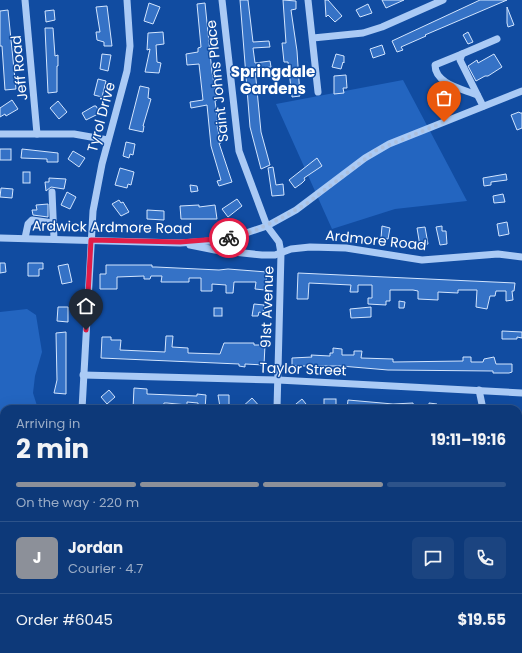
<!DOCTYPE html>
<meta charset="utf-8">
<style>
:root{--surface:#0d3979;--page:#1b4480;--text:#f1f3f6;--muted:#9aacc6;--line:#2d538a;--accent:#8c9099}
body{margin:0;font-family:Poppins,sans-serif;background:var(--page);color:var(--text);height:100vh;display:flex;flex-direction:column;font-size:15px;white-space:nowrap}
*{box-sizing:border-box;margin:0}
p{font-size:13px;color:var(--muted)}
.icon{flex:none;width:22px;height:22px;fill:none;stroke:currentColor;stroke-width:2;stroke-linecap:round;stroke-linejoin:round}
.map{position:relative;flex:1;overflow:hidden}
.drawer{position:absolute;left:0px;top:405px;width:522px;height:248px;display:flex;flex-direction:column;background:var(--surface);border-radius:12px 12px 0 0;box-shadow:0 4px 16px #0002,0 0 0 1px var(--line)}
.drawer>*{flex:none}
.pin{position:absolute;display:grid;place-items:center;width:34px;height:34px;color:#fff;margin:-41px -17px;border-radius:50% 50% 50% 0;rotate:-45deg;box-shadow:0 0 4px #0007}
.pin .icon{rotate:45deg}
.courier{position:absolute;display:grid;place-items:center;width:40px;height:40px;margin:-20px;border:3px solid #e11d48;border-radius:50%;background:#fff;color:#222;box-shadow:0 1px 5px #0007}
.head em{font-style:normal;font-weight:700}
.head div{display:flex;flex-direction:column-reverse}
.head{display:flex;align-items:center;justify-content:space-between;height:68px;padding:0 16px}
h1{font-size:26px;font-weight:700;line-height:30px}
.bar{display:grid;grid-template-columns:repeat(4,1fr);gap:6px 4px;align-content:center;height:48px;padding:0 16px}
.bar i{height:5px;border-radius:3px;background:var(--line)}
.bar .active{background:var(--accent)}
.bar p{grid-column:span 4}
.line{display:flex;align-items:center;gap:10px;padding:0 16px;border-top:1px solid var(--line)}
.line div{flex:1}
.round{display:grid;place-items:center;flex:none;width:42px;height:42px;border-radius:6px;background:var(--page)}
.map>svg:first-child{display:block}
</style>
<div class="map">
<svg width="522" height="653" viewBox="0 0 522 653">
<rect width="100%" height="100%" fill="#114ca1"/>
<g fill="#2365c0">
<polygon points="403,80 467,201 395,209 332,229 276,104"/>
<polygon points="27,309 36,315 42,352 35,376 33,393 38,409 4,409 4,526 0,519 0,312"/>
</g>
<g fill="#3572c6" stroke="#d3e5fe">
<polygon points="240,0 248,0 253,42 269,41 270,47 253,48 255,63 270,61 271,67 255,69 261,132 270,165 261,169 250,127"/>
<polygon points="283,0 296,1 296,9 291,10 297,51 300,96 292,97 288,62 284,62 282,43 286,43"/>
<polygon points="325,0 328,0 342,16 335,22 328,15 326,17"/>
<polygon points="382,0 404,0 386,8"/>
<polygon points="480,0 507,0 425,35 426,36 401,47 403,50 397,52 392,41"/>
<polygon points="149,3 160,7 153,24 144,21"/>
<polygon points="205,3 212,72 217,100 215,101 218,121 216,121 221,143 219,143 232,182 219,186 217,181 221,180 211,146 207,105 191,108 190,102 203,100 199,64 187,65 186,54 198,52 198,48 201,47 197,4"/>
<polygon points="368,4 372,13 360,17 356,10"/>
<polygon points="107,6 112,46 104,46 104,42 97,40 96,32 100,32 96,7"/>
<polygon points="507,7 514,25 508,27 507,23"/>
<polygon points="8,10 16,89 5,90 2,46 0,46 0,11"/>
<polygon points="54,10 55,20 46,22 45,11"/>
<polygon points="45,28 53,28 55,56 58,55 58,66 57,66 57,92 48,93"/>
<polygon points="163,32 164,44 156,45 157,62 161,63 159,73 145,72 150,49 147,50 148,33"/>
<polygon points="468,32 473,42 468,44 463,35"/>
<polygon points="382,45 385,54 373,58 370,49"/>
<polygon points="102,54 111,55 108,71 100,69"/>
<polygon points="336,54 344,56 344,63 343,62 341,69 332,67"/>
<polygon points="494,54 502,67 488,76 485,76 476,81 468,66 477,60 478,63"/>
<polygon points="346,75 347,88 343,88 344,93 334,94 334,76"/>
<polygon points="98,79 106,81 102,97 94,95"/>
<polygon points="140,86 149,88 148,98 151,99 143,126 144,126 143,132 129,129"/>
<polygon points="12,100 18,109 6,116 5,114 0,117 0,108"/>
<polygon points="58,101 67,112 59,119 50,108"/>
<polygon points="94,106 96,106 100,113 86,120 82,113"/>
<polygon points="519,112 520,113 522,113 522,128 517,130 511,115"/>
<polygon points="126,142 135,144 133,155 130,154 129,158 123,156"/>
<rect x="0" y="149" width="11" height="11"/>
<polygon points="22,149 58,153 58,162 47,162 47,159 21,158"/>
<polygon points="73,151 85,158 79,167 68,159"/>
<polygon points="317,158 322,166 304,178 305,180 302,183 295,188 289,180"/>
<polygon points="273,167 276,185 283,184 284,195 272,196 268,168"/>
<polygon points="120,168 134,172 131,185 128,184 127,188 115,185"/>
<rect x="23" y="172" width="7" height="11"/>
<polygon points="506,174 507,180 491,182 491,185 484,186 483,178"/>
<polygon points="49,178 66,179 64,189 51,187 46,191 45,182 49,182"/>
<polygon points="190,185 197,186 198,191 191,192"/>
<polygon points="1,188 13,189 12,198 0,197"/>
<polygon points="67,192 76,197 70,209 61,205"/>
<polygon points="503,194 505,202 494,203 493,196"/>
<polygon points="237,199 242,206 228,217 222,209"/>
<polygon points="119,200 121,203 123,202 129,212 121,216 112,204"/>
<polygon points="48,204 48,217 33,215 32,210 37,210 36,205"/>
<polygon points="199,205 199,207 215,205 217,219 181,219 180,206"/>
<polygon points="147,210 164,211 164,220 147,219"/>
<polygon points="507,222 509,234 499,236 497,224"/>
<polygon points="382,226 390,228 388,239 381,238"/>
<polygon points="442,226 442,231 446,231 447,244 440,245 436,227"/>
<polygon points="425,227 428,244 420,246 417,228"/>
<polygon points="0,263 5,263 6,272 0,273"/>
<polygon points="28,263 43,263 43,269 39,269 39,276 28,276"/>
<polygon points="68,264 72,282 62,284 58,266"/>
<polygon points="106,265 152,265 152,267 156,267 219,270 228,269 267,272 265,290 255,289 256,282 234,282 233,293 226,293 226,285 212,284 212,291 201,291 201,278 189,278 189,282 161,282 162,276 151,276 150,279 144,279 144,276 117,277 117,289 100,289 100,274 106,274"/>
<polygon points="298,273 515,283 514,291 512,291 513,300 506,301 506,291 496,291 495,296 490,296 487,309 476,307 477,290 458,290 458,293 438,292 438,300 418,299 418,291 413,290 390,290 390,301 386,301 386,305 368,304 368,298 372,298 372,285 358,285 358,292 350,292 351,285 309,283 308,299 297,299"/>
<polygon points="399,301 405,302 404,308 399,308"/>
<polygon points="254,304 264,305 263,313 259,312 258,316 252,316"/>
<polygon points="58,307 68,307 68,322 57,321"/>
<polygon points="371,307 371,317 351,318 350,309"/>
<rect x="214" y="308" width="8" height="8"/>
<polygon points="502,331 522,332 522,338 517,337 517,339 502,339"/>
<polygon points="66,332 66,394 54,393 57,380 56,333"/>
<polygon points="166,336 173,336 172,347 188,348 188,353 220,354 224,343 254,343 254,345 265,345 264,365 245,364 245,367 239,366 239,364 101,358 102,337 111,337 111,340 121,340 120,350 165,352"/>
<polygon points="333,348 342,349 342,355 354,355 354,351 362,351 361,358 393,359 393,362 463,361 463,357 471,357 471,362 483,362 484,359 494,357 496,364 512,364 512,372 509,373 493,373 493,371 388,370 341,366 292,366 292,358 312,357 311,355 330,356 330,353 333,353"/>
<polygon points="134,388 147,389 147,394 197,396 197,394 206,395 205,409 198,409 198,403 187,402 187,405 167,403 164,403 163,407 146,406 144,409 133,409"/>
<polygon points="109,390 115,397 107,404 101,397"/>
<polygon points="218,395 229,395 229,407 220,407"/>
<polygon points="252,398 262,409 240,409"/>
<polygon points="302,399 310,409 290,409"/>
<rect x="324" y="399" width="12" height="10"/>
<polygon points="348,400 393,404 413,403 414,409 347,409"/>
<polygon points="429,403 437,404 437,409 429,409"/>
</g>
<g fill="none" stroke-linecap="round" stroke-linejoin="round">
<g stroke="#aacaf5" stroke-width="7">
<polyline points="25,0 37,134"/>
<polyline points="222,0 239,151 267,226 279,242 281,253 277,409"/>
<polyline points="308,0 318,92"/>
<polyline points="313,38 363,33 382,27 443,0"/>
<path d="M 462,54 L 435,65 C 435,84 463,89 477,95"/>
<polyline points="483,106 460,60 462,54 497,39"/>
<polyline points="0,134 74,134 108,140"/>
<polyline points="52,192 54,239"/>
<polyline points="0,238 180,243 211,241 237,236 267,226 296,210 365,158 389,144 522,91"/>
<polyline points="25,238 28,224 32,220 53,223"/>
<polyline points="190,245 215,250 262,255 275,255 291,249 310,247 346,248 422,260 498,254 522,257"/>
<polyline points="83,375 278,380 522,393"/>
<polyline points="479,390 483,409"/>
<polyline points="82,409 93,211 102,164 127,71 130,46 127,0"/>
<polyline points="518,506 522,511"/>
<polyline points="0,571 4,571"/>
<polyline points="93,649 94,653"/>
<polyline points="298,649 301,653"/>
<polyline points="224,653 234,649"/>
<polyline points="477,653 478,649"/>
</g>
</g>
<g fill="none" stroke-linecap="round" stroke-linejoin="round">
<polyline stroke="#acc0de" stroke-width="4" stroke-dasharray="0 7.2" points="229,238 254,231 280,219 306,204 377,150 444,122"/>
<polyline stroke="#e11d48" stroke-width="5" points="86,330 91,240 180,242 229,238"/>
</g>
<g text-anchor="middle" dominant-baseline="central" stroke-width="3" stroke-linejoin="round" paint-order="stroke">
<g font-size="14" fill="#fff" stroke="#114ca1">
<text transform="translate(19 68) rotate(-96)">Jeff Road</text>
<text transform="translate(217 81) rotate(-96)">Saint Johns Place</text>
<text transform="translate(101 117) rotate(-75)">Tyrol Drive</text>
<text transform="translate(112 227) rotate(1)">Ardwick Ardmore Road</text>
<text transform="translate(376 240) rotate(6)">Ardmore Road</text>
<text transform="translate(267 307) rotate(-88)">91st Avenue</text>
<text transform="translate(303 369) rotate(2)">Taylor Street</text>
</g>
<g font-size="15" font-weight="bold" fill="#fff" stroke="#114ca1">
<text x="273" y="71">Springdale<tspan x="273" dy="17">Gardens</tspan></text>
</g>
</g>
</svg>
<div class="pin" style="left:444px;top:122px;background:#ea580c"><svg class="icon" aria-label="bag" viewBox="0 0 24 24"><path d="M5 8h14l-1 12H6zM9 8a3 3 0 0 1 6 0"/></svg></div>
<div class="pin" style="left:86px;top:330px;background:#1f2937"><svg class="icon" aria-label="home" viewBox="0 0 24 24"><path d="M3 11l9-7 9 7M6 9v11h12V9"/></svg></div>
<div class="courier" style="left:229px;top:238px"><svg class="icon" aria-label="bike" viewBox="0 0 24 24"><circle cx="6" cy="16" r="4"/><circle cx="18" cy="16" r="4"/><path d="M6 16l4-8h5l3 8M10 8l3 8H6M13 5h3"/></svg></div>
<section class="drawer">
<div class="head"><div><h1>2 min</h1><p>Arriving in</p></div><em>19:11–19:16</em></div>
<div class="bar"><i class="active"></i><i class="active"></i><i class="active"></i><i></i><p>On the way · 220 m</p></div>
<div class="line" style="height:72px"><b class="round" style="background:var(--accent);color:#fff">J</b><div><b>Jordan</b><p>Courier · 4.7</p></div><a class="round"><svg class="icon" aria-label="chat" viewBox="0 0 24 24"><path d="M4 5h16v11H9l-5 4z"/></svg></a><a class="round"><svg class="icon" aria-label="phone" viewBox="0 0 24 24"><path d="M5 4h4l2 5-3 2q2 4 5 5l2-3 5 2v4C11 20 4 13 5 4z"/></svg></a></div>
<div class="line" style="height:52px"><div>Order #6045</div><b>$19.55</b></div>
</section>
</div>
